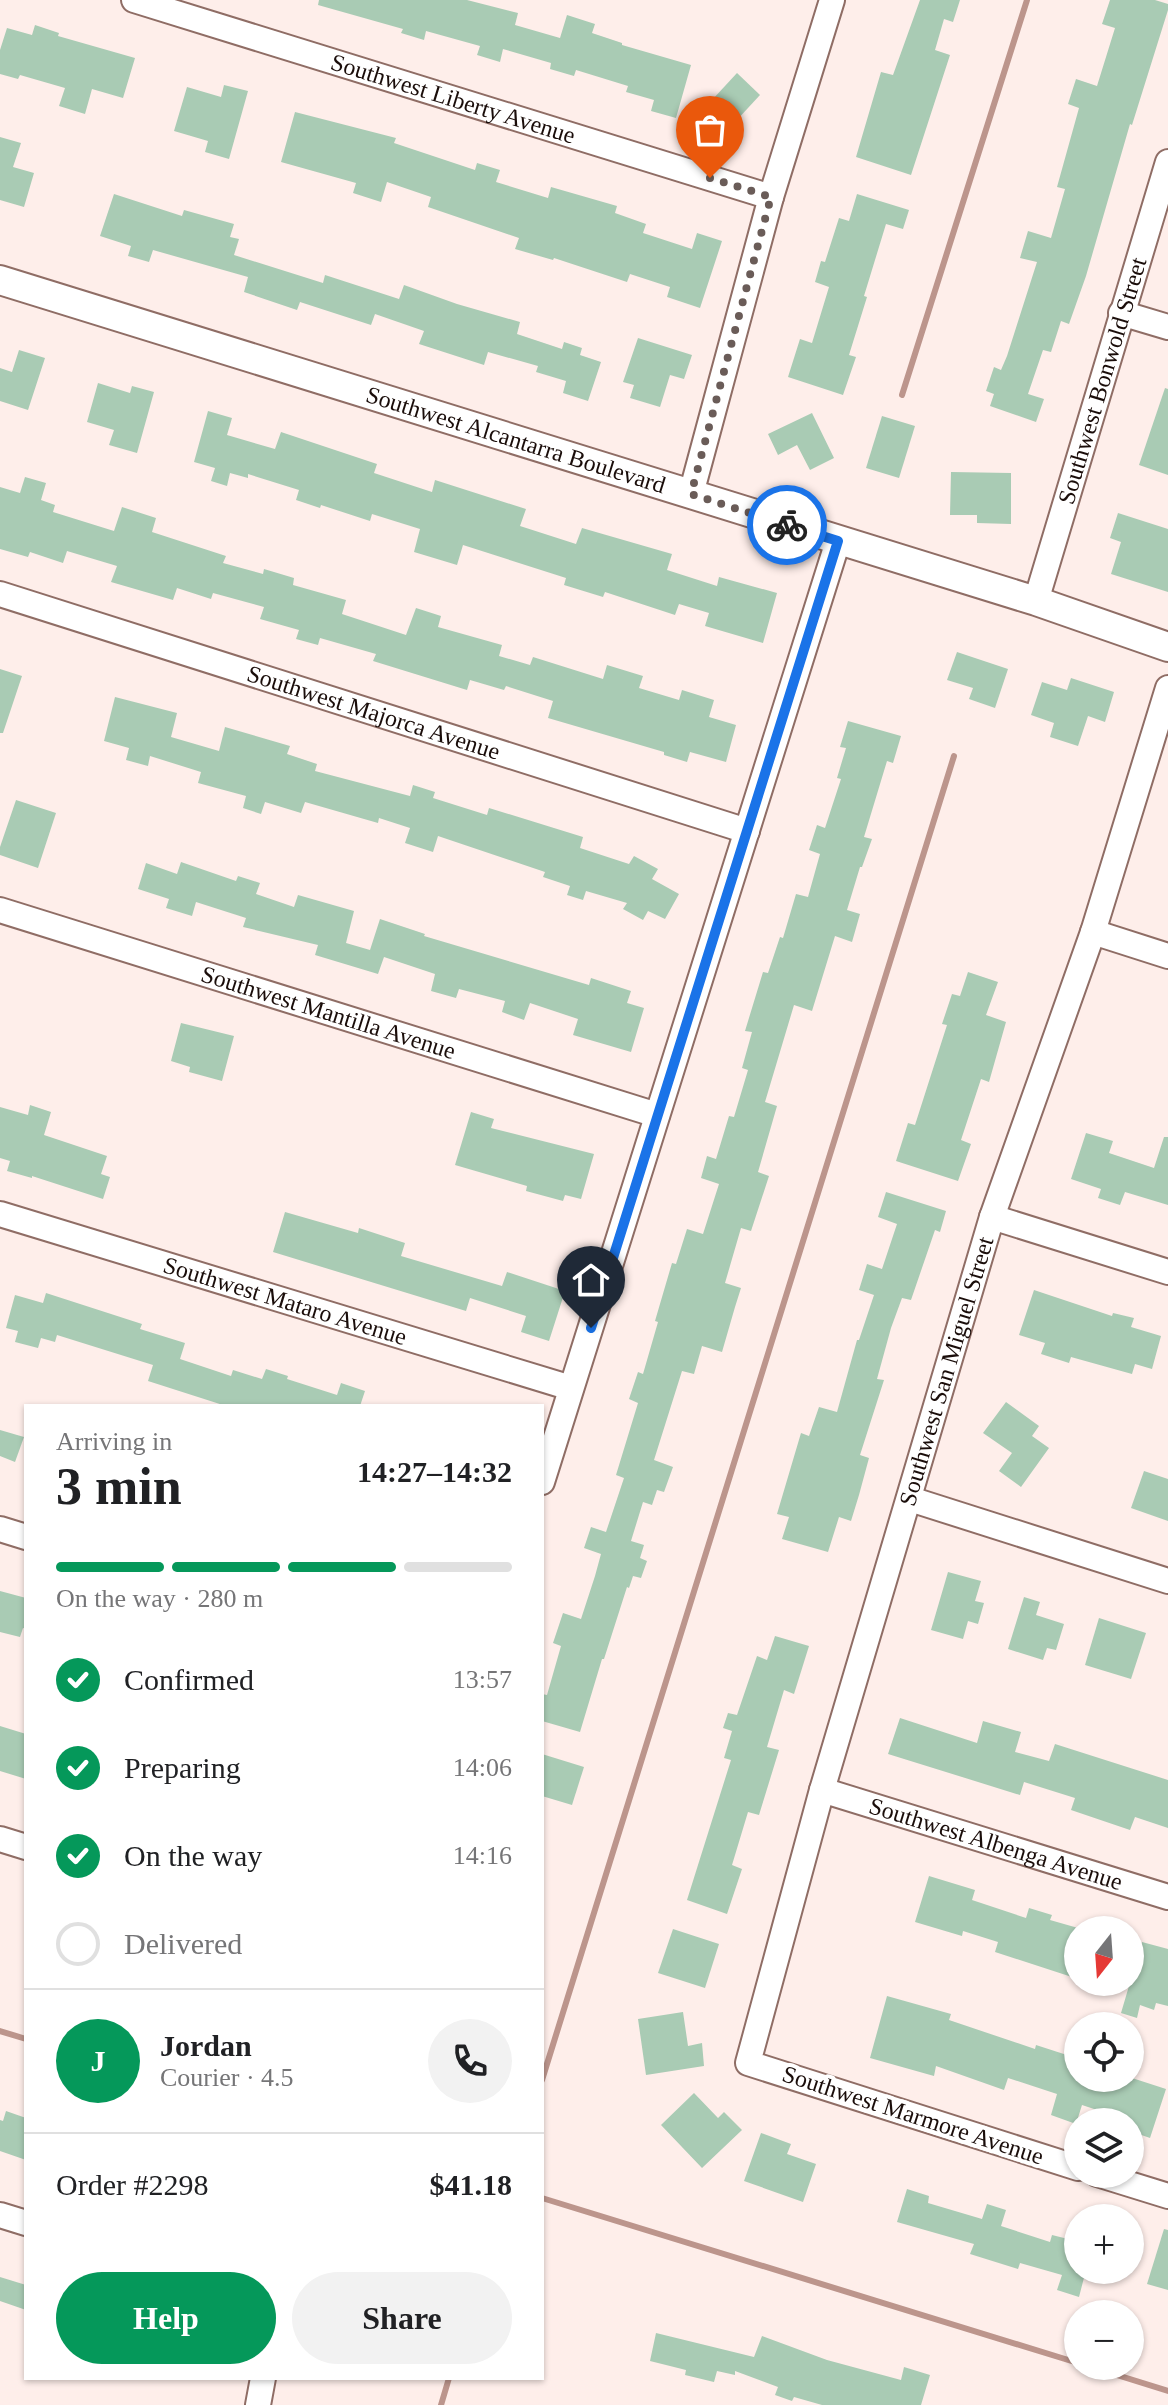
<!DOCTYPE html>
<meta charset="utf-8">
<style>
:root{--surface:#fff;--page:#f2f2f2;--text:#202124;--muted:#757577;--line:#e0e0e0;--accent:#05985a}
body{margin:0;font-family:Georgia,serif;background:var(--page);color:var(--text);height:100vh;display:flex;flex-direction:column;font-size:30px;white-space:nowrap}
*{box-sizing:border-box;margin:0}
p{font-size:26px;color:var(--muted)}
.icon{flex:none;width:44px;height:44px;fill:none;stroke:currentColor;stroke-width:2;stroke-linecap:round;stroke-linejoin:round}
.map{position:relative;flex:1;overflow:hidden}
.side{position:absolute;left:24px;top:1404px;width:520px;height:976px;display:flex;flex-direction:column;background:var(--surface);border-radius:0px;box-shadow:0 2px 6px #0004}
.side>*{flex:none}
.needle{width:52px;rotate:197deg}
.fabs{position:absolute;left:1064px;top:1916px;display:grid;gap:16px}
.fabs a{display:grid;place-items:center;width:80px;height:80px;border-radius:50%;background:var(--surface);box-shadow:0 2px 6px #0004;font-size:40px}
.pin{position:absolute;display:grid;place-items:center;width:68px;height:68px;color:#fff;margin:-82px -34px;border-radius:50% 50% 50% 0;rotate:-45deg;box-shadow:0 0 8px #0007}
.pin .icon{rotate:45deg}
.courier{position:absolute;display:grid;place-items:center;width:80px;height:80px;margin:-40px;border:6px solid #1a73e8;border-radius:50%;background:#fff;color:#222;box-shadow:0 2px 10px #0007}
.head em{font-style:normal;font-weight:700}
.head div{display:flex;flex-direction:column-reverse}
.head{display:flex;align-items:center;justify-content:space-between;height:136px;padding:0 32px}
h1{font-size:52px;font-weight:700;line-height:60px}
.bar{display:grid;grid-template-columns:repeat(4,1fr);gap:12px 8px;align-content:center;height:96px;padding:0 32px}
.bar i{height:10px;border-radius:6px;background:var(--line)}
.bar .on{background:var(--accent)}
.bar p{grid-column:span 4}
.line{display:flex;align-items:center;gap:20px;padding:0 32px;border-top:2px solid var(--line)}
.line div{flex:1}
.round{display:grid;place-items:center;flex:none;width:84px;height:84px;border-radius:42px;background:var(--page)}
ol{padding:0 32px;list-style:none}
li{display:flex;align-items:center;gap:24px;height:88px}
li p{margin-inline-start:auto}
li .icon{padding:8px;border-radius:50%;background:var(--accent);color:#fff;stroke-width:4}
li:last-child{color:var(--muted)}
li i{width:44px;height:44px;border:4px solid var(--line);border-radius:50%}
.cta{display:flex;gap:16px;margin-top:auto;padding:16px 32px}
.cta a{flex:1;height:92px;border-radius:48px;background:var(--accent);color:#fff;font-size:32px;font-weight:700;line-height:92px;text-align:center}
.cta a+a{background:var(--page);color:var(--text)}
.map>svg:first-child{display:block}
</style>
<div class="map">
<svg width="1168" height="2405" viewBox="0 0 1168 2405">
<rect width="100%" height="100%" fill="#feeeea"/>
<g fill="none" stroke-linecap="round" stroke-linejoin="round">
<g stroke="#bc958c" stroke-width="6">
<polyline points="902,395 1027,0"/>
<polyline points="0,2031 26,2039"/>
<polyline points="542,2080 954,756"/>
<polyline points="542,2198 1078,2363"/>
<polyline points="1088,2366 1168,2391"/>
<polyline points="441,2405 449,2378"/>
</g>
</g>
<g fill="#a9cbb4">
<polygon points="319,0 467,0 518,13 515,25 560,38 567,15 595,24 592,33 622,43 622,45 691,65 676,118 651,111 654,100 626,92 628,86 576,70 574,76 550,69 551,63 503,49 500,62 477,55 480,46 426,31 424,40 401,33 403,29 318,5"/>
<polygon points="920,0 960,0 953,22 944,19 935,50 950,55 911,175 856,157 881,72 893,75"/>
<polygon points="1110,0 1155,0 1168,4 1168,10 1132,125 1130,124 1086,276 1069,324 1061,321 1051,352 1043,350 1028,394 1044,399 1036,422 990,406 994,394 986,391 994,367 1001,370 1007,356 1037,262 1020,258 1028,231 1051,238 1065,189 1057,187 1079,108 1068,104 1076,79 1097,86 1115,28 1102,24"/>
<polygon points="35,25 59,33 58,36 135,58 123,98 92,89 85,114 59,106 65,88 20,75 18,79 0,74 0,50 7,28 32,35"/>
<polygon points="737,73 760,95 723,135 700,113"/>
<polygon points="224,85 248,91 229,159 205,152 208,141 174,131 187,87 221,97"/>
<polygon points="295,112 396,138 394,143 475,170 477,163 500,170 496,182 548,198 551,187 617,206 615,213 646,224 643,233 692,249 697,233 722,241 700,308 667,297 670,287 630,274 627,282 554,258 553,260 515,249 519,238 428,207 431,197 387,182 381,202 353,193 356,183 281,162"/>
<polygon points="0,137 21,143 13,167 34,173 24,207 0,200"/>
<polygon points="114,194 182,216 184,210 234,224 230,237 239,239 234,255 323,283 325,275 399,299 404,285 457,304 520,322 517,334 562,349 564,342 582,348 580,355 601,362 588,401 563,393 566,381 536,372 538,366 488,352 484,365 419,344 424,331 375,314 371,325 300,302 297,310 244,292 248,277 153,250 149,262 128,256 131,246 100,236"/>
<polygon points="857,194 909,210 903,229 886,224 864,296 867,297 849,355 856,357 843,395 788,377 800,339 812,343 829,287 815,282 821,261 825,262 839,218 849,221"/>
<polygon points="638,338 692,355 684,379 670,375 660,407 630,398 634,385 623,382"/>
<polygon points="19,350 45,358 28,410 0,401 0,368 12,372"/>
<polygon points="98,383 130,393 132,386 154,392 137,453 109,445 114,430 87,422"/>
<polygon points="1165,388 1168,389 1168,475 1139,465"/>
<polygon points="208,411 232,418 227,435 275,449 281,432 377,464 374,473 432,492 435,480 526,509 520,526 576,544 582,528 672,554 667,570 717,586 719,577 777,593 763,643 705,626 709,613 679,604 675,615 605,592 603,597 564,585 566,578 463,545 457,565 414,552 420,529 372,514 370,521 321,505 320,508 296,500 299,490 248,474 248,478 230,473 227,486 211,481 215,468 194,462"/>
<polygon points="812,413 834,458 810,470 797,445 778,455 768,434"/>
<polygon points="882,416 915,426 899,478 866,468"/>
<polygon points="951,472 1011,473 1011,524 977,523 977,515 950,515"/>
<polygon points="25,477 46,483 41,500 55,505 53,512 114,531 122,507 156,518 152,532 226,556 223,563 263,574 264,569 294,578 293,585 346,600 342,614 406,635 416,608 441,616 438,627 502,645 499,656 530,665 533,657 603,679 607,665 643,676 639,688 679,700 682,690 714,700 709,717 736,725 726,762 690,752 687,762 664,755 664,752 548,718 553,701 506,686 504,690 470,680 467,690 373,661 376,654 320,638 318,645 296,639 299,630 260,619 264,607 213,593 211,599 177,588 173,600 111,582 117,566 67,551 63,563 30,552 28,557 0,549 0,487 20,493"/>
<polygon points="1118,513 1168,529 1168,592 1111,574 1121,542 1110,538"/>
<polygon points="957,652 1008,669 995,708 969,699 973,688 947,680"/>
<polygon points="0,669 22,676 3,733 0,733"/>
<polygon points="1071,678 1114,692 1105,722 1088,716 1078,746 1050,737 1054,723 1031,715 1042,682 1067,690"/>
<polygon points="115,697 177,713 171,737 219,751 225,727 290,746 287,754 317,764 315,771 410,796 413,785 435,792 433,798 487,815 489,808 583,837 580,848 629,864 634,856 658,869 652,879 679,894 665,919 648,911 643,920 623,909 627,903 586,891 583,900 567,895 570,886 543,877 545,872 438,836 433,852 405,843 410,828 379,818 378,823 305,802 301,813 265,802 261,814 243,808 246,796 198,783 201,772 150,756 148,766 126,760 129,748 104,741"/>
<polygon points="848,721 901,736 893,763 887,761 864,837 872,839 862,867 860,867 847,910 860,914 852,942 835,936 812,1011 794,1005 765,1102 777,1106 758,1172 769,1176 751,1231 741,1228 725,1283 741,1288 735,1307 722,1352 702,1346 694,1374 682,1371 654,1460 673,1467 664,1492 657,1490 652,1505 643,1502 631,1541 644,1545 640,1558 647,1561 641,1578 633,1576 629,1588 627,1587 604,1659 602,1659 580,1732 542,1721 542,1694 547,1695 561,1646 553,1643 563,1613 581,1619 595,1576 601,1554 584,1548 591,1527 606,1532 624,1478 616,1475 638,1403 629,1399 638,1372 643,1374 658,1322 655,1321 672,1263 676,1264 687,1229 703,1234 719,1184 701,1178 707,1156 716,1159 729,1116 734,1117 748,1070 742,1068 752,1032 745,1031 763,972 768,973 780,937 783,938 796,894 808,897 820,854 809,850 817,825 825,828 841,779 837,778 846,748 840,747"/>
<polygon points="16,800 56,813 38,868 0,855 0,847"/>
<polygon points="181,862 236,881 238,876 260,883 256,894 294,907 298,895 354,911 346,943 370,950 380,919 425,934 424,936 589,985 591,978 631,991 627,1003 644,1008 631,1052 573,1035 578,1019 530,1003 524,1020 502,1012 505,1001 459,989 456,998 431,991 435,974 384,957 378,974 315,955 318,945 243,927 246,918 196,902 192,916 166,908 169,899 138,889 146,863 177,874"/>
<polygon points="968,972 998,982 986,1015 1006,1022 989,1082 981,1079 961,1140 971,1144 958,1181 896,1161 908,1123 915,1125 947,1025 942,1024 952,994 960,996"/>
<polygon points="181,1023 234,1036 222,1081 189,1072 190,1067 171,1061"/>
<polygon points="30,1105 51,1112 44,1135 107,1156 101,1174 110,1177 103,1199 32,1176 32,1178 7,1171 10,1161 0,1158 0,1107 28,1115"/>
<polygon points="471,1112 494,1119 491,1128 594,1154 581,1199 565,1195 563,1201 526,1191 527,1186 455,1165"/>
<polygon points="1086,1133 1113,1141 1109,1153 1154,1168 1164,1137 1168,1137 1168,1205 1125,1192 1120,1205 1098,1198 1101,1189 1071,1179"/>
<polygon points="886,1192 946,1211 940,1232 935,1230 911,1300 902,1298 891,1328 877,1379 884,1380 860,1455 869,1458 859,1495 851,1521 839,1517 828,1552 782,1539 789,1517 777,1514 801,1433 809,1436 819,1407 837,1412 857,1340 859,1340 874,1295 859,1290 867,1264 882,1269 897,1224 878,1217"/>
<polygon points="285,1212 358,1233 359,1228 405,1243 401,1256 502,1286 507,1272 565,1291 549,1341 521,1332 526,1316 470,1298 466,1311 273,1252"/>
<polygon points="1034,1290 1112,1316 1113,1313 1134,1318 1131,1327 1161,1336 1152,1369 1135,1364 1132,1374 1071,1357 1069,1363 1041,1354 1045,1343 1019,1335"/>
<polygon points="46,1293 142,1324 140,1329 185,1343 180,1359 231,1376 233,1370 262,1379 266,1369 288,1376 287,1379 337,1395 341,1383 365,1391 360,1406 226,1406 148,1381 153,1365 57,1335 55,1342 41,1338 38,1348 15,1342 18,1331 6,1328 15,1295 43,1303"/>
<polygon points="1006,1402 1039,1426 1032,1436 1049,1448 1021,1487 999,1471 1012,1453 983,1433"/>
<polygon points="0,1430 24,1437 15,1462 0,1456"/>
<polygon points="1144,1471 1168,1479 1168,1521 1131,1508"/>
<polygon points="948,1572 981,1581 975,1601 984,1603 978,1624 968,1621 963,1639 931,1630"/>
<polygon points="0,1591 26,1598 26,1629 23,1628 20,1637 0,1632"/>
<polygon points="1024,1597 1040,1602 1036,1615 1064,1624 1056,1650 1047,1648 1043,1660 1008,1649"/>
<polygon points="1099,1618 1146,1633 1131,1679 1085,1665"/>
<polygon points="775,1636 809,1646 794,1694 784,1690 767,1747 779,1750 759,1815 748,1812 732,1865 742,1869 727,1914 687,1900 731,1760 724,1758 732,1731 723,1728 728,1713 737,1715 757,1656 767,1660"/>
<polygon points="900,1718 977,1743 983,1721 1021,1732 1015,1752 1049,1761 1055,1744 1168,1780 1168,1828 1135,1817 1130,1830 1071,1810 1075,1798 1024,1782 1020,1795 888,1754"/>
<polygon points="0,1726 26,1734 26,1779 0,1771"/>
<polygon points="542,1754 584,1767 572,1805 542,1796"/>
<polygon points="929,1876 975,1890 972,1900 1026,1918 1029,1908 1052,1915 1050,1920 1078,1928 1078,1979 995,1952 998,1942 963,1931 962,1936 915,1922"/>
<polygon points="673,1929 719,1944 705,1988 658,1973"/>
<polygon points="1142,1942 1168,1949 1168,2006 1156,2003 1154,2010 1140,2005 1137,2018 1121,2013"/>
<polygon points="887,1996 951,2014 949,2020 1035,2049 1036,2045 1070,2056 1067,2065 1078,2069 1078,2078 1132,2078 1166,2089 1150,2138 1130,2131 1130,2121 1082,2105 1076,2124 1051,2115 1057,2094 1008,2078 1004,2090 936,2066 934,2076 870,2058"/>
<polygon points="683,2012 688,2046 702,2043 704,2066 646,2075 638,2019"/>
<polygon points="694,2093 718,2118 724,2112 742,2130 702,2168 661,2125"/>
<polygon points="6,2111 26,2118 26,2160 0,2151 0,2120 3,2121"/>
<polygon points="761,2133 791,2144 787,2154 816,2164 803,2202 744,2181"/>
<polygon points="907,2189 929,2196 928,2203 982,2219 987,2204 1006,2210 1001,2226 1050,2242 1052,2235 1072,2240 1073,2235 1078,2236 1078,2270 1086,2270 1079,2297 1057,2290 1062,2275 1020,2263 1018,2269 970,2254 974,2244 897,2222"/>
<polygon points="1164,2229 1168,2230 1168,2290 1147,2284"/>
<polygon points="0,2277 26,2285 26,2310 0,2301"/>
<polygon points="656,2333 754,2357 762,2336 827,2360 901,2380 904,2367 930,2375 921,2405 822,2405 794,2397 792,2401 775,2395 778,2387 735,2371 735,2375 717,2371 714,2382 685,2375 686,2370 650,2361"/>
</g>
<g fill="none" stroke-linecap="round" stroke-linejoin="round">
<defs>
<g id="minor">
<path id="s1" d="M 134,0 L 771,197"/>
<polyline points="1121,313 1168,327"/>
<polyline points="691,494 771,197 832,0"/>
<path id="s2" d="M 0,594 L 747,831"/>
<path id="s3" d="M 1036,601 L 1168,162"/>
<path id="s4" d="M 0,910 L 657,1115"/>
<polyline points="1093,932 1168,956"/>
<path id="s5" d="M 0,1214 L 571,1388"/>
<polyline points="992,1217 1168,1272"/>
<polyline points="542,1482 838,541"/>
<polyline points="910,1499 1168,1581"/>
<polyline points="0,1529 26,1537"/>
<path id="s6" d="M 822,1790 L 1168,1897"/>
<polyline points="0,1839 26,1847"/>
<path id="s7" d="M 1078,2168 L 748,2063 L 822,1790 L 992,1217 L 1093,932 L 1168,688"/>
<polyline points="1097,2174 1168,2196"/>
<polyline points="0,2215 26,2223"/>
<polyline points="258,2405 263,2378"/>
</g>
<g id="tertiary">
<path id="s8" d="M 0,280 L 1036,601 L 1168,647"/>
</g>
</defs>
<use href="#minor" stroke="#8f6d65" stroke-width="28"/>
<use href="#tertiary" stroke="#8f6d65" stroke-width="32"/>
<use href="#minor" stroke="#fff" stroke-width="24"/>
<use href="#tertiary" stroke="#fff" stroke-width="28"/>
</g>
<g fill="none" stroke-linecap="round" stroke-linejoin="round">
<polyline stroke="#6a5c58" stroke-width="8" stroke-dasharray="0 14.4" points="710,178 771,197 691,494 787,525"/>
<polyline stroke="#1a73e8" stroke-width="10" points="591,1328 838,541 787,525"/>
</g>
<g text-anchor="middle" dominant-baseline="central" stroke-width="8" stroke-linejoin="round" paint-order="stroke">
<g font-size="24" fill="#1a0d0a" stroke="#fff">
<text stroke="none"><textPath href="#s1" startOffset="334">Southwest Liberty Avenue</textPath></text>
<text stroke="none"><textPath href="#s3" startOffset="230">Southwest Bonwold Street</textPath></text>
<text stroke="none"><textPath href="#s8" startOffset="540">Southwest Alcantarra Boulevard</textPath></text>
<text stroke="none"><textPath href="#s2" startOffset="392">Southwest Majorca Avenue</textPath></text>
<text stroke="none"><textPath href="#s4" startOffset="344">Southwest Mantilla Avenue</textPath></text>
<text stroke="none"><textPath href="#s5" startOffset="298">Southwest Mataro Avenue</textPath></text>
<text stroke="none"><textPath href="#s7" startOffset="1066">Southwest San Miguel Street</textPath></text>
<text stroke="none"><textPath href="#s6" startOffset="182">Southwest Albenga Avenue</textPath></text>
<text transform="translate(913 2115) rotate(18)">Southwest Marmore Avenue</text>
</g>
</g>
</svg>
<div class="fabs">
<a><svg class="needle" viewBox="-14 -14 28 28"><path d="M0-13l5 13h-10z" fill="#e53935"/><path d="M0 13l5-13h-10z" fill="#757577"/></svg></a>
<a><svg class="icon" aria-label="locate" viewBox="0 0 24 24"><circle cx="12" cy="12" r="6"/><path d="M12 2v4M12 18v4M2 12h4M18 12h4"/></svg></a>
<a><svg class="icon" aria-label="layers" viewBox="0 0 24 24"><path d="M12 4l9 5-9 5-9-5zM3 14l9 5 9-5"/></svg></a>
<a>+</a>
<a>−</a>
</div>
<div class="pin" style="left:710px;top:178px;background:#ea580c"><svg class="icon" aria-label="bag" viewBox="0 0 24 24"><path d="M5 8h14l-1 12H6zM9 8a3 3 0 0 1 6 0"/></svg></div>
<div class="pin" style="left:591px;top:1328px;background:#1f2937"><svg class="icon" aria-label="home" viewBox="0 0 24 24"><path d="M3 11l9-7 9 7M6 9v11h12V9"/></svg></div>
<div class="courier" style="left:787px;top:525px"><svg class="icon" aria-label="bike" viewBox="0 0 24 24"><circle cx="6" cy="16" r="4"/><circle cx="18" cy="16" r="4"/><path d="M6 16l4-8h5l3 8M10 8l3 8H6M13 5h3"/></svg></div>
<section class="side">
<div class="head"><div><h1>3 min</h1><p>Arriving in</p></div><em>14:27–14:32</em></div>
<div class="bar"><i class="on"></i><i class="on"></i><i class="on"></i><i></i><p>On the way · 280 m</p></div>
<ol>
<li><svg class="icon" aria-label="check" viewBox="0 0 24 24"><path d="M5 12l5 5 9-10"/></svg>Confirmed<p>13:57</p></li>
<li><svg class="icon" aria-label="check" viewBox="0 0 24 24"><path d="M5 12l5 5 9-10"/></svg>Preparing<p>14:06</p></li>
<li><svg class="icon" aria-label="check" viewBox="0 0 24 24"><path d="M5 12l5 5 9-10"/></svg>On the way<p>14:16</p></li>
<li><i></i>Delivered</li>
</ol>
<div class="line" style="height:144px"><b class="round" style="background:var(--accent);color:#fff">J</b><div><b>Jordan</b><p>Courier · 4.5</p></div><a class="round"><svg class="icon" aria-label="phone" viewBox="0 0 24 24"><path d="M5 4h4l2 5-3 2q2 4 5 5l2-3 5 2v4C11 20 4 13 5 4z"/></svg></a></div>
<div class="line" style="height:104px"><div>Order #2298</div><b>$41.18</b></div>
<div class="cta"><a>Help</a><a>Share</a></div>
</section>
</div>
